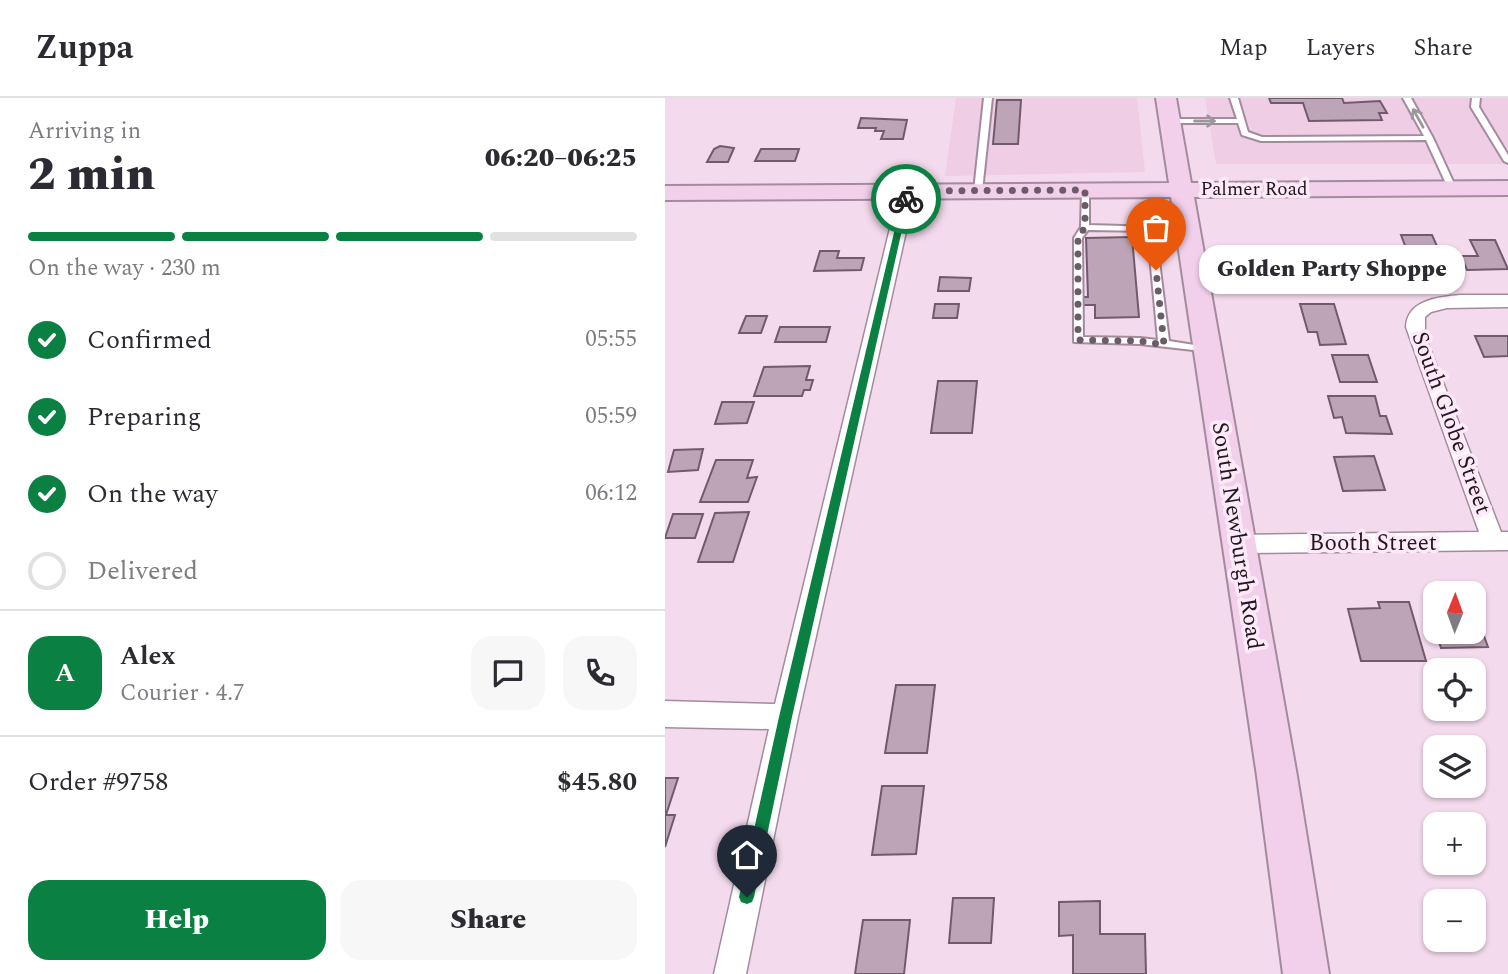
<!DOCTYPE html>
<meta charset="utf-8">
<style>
:root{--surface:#fff;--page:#f7f7f7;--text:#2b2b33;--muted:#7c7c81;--line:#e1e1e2;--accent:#0b8043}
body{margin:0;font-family:Spectral,serif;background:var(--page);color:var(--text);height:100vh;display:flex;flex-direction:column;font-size:26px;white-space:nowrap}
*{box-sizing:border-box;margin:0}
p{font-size:23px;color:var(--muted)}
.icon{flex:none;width:38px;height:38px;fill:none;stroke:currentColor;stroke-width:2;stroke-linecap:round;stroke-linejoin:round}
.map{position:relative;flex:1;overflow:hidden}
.drawer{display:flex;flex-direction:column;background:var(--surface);width:665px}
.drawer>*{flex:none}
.needle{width:46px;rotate:1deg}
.controls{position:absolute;left:758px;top:483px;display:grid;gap:14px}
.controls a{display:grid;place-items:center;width:63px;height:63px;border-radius:14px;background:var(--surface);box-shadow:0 2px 5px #0004;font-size:35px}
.pin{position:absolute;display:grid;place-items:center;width:60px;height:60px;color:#fff;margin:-72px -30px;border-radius:50% 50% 50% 0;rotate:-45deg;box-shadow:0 0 7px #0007}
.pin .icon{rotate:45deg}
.courier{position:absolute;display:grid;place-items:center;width:70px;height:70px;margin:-35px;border:5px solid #0b8043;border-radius:50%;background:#fff;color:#222;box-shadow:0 2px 9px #0007}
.bubble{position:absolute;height:49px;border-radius:21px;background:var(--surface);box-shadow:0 2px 5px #0004;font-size:23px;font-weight:800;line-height:49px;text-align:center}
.headline em{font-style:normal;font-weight:800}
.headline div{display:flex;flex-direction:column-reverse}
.headline{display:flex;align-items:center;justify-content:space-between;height:119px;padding:0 28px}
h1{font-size:46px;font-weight:800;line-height:52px}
.bar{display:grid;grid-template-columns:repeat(4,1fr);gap:10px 7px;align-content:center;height:84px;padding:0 28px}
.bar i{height:9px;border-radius:5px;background:var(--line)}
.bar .active{background:var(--accent)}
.bar p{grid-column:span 4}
.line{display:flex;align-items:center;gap:18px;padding:0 28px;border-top:2px solid var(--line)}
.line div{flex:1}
.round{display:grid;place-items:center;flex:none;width:74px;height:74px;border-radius:21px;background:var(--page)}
ol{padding:0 28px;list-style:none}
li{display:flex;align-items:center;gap:21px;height:77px}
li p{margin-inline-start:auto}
li .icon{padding:7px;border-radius:50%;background:var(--accent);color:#fff;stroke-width:4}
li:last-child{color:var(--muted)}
li i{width:38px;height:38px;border:4px solid var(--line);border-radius:50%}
.action{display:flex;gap:14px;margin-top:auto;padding:14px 28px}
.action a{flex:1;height:80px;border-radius:21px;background:var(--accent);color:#fff;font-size:28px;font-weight:800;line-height:80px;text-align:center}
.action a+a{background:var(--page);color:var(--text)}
header{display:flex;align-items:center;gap:42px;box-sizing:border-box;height:98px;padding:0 35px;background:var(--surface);border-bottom:2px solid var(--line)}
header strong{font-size:33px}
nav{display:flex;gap:38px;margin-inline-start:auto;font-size:24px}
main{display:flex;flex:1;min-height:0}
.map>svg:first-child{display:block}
</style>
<header>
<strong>Zuppa</strong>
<nav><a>Map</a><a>Layers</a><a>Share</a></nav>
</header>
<main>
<section class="drawer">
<div class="headline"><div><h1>2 min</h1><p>Arriving in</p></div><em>06:20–06:25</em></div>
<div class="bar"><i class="active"></i><i class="active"></i><i class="active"></i><i></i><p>On the way · 230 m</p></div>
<ol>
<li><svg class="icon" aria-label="check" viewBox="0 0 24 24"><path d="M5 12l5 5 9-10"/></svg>Confirmed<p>05:55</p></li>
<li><svg class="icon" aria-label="check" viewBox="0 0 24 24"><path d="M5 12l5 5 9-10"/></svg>Preparing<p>05:59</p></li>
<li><svg class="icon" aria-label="check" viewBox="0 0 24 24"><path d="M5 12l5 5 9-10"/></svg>On the way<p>06:12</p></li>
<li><i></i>Delivered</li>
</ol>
<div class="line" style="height:126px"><b class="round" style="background:var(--accent);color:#fff">A</b><div><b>Alex</b><p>Courier · 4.7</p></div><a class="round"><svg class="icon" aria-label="chat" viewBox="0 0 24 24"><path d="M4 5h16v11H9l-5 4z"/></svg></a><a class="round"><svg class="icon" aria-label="phone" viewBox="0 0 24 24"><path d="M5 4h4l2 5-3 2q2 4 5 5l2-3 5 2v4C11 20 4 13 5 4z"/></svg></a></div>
<div class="line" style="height:91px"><div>Order #9758</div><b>$45.80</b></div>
<div class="action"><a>Help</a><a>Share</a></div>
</section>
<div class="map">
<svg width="843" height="876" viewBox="0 0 843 876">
<rect width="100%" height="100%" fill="#f4daed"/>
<g fill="#eecde5">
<polygon points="291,0 472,0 480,74 280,78"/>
<polygon points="540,0 843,0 843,66 551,66"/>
</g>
<g fill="#bda5b7" stroke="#715b6b" stroke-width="2">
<polygon points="604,0 677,0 679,5 715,3 722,15 714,15 717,22 644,23 638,5 606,5"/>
<polygon points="332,2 356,2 353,46 328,46"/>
<polygon points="196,20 242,22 238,41 216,41 219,33 210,33 211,30 193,30"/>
<polygon points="55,48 69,50 63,64 42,64 49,51"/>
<polygon points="96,51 134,51 130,63 90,63"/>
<polygon points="736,137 767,137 776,157 744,158"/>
<polygon points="467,139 474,219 430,220 430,207 418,207 418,199 423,199 421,140"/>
<polygon points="805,142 830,142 843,171 802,172 796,158 813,158"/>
<polygon points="155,153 174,153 172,160 199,160 196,172 149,173"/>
<polygon points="275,179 306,180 304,193 273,193"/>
<polygon points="270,206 294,206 292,220 268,220"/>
<polygon points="635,206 669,206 681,246 655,247 652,234 643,234"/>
<polygon points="81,218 102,218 96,235 74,235"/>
<polygon points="115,229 165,229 161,244 110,244"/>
<polygon points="810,238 843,238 843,258 819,259"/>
<polygon points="667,257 703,257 712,284 675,284"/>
<polygon points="145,268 141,282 148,282 145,292 139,292 137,298 89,298 99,269"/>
<polygon points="273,283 312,283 307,335 266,335"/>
<polygon points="663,298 710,298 715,318 721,318 727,336 681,335 677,319 669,320"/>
<polygon points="57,304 89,304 82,325 50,326"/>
<polygon points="38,351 33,372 3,374 9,352"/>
<polygon points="709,358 720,392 678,393 669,359"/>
<polygon points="51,362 88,362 82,380 92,379 83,404 35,404"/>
<polygon points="84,414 68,464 33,464 50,415"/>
<polygon points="8,416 38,416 30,440 0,440"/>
<polygon points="713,504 744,504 761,563 696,563 683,511 715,510"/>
<polygon points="808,508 823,549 776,550 771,534 808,534"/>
<polygon points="231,587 270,587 262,655 220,655"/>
<polygon points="0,680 13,680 1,717 10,717 0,749"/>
<polygon points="217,688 259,688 251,756 207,757"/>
<polygon points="288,800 329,800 326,845 284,845"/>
<polygon points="435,803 435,836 480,836 481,876 408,876 408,837 394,838 394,804"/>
<polygon points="198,822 245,822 239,876 190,876"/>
</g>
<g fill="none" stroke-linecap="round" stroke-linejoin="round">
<defs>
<g id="lane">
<polygon points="319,0 327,0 317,93 313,96 309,93"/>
<polygon points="565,0 573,0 583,34 597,39 759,38 738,0 746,0 768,40 791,90 787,92 783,90 761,42 596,43 577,37 573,25 505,25 501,23 505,21 572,21"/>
<polygon points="807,0 815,0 814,9 843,57 843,65 839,63 806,9"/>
<path d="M 417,90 L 424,92 L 424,127 L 527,130 L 527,134 L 524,135 L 493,134 L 492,147 L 504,243 L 542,249 L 547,252 L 546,254 L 475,246 L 409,244 L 409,140 L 416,129 ZM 423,132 L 485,133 L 484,147 L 493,242 L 475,240 L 418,239 L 417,140 Z"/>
</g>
<g id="street">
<polygon points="242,88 250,93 133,619 81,876 49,876 104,631 0,629 0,603 110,606 234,93"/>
<path d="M 795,197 L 843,197 L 843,209 L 782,210 L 766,214 L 760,219 L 760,238 L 836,434 L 843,434 L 843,452 L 574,455 L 566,453 L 563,446 L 566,439 L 574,437 L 814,434 L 741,229 C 742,202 773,199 795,197 Z"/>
</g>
<polygon id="secondary" points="491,0 511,0 526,85 843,83 843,97 529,99 632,678 664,876 618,876 592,678 506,99 0,102 0,88 504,85"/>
</defs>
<use href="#lane" stroke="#a38b9d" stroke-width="4"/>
<use href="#street" stroke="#a38b9d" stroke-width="3"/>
<use href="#secondary" stroke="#a38b9d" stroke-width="4"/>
<use href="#lane" fill="#fff" fill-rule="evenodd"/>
<use href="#street" fill="#fff" fill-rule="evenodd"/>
<use href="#secondary" fill="#f2d0eb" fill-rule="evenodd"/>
</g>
<defs><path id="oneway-shaft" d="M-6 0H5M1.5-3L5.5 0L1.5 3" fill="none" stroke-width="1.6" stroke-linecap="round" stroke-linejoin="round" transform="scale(1.75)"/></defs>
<g stroke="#9b979a">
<use href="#oneway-shaft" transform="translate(753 20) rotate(-119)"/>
<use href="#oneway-shaft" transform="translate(540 23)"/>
</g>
<polygon fill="#0b8043" points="241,99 244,101 127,619 89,799 87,804 82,806 76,804 74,799 114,619 237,101"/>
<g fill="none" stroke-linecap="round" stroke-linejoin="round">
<polyline stroke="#6b5c67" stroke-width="7" stroke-dasharray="0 12.6" points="241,101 242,93 420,92 420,129 413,140 413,242 475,243 499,247 491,172"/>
</g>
<g text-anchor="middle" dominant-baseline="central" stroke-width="7" stroke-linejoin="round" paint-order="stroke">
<g font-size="19" fill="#21181f" stroke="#fee9f8">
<text x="589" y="91">Palmer Road</text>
</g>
<g font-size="23" fill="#21181f" stroke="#fee9f8">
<text transform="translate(786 325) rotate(70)">South Globe Street</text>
<text transform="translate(572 438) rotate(81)">South Newburgh Road</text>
<text x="708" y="445">Booth Street</text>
</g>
</g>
</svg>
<div class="controls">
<a><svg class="needle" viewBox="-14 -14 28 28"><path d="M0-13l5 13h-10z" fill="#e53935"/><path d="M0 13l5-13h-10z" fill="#7c7c81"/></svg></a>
<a><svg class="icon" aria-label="locate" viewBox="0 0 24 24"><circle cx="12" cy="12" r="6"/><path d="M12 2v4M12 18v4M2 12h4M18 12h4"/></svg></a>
<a><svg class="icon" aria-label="layers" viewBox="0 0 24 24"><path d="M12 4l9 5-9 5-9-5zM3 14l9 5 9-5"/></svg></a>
<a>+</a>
<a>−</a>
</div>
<div class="pin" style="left:491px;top:172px;background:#ea580c"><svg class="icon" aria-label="bag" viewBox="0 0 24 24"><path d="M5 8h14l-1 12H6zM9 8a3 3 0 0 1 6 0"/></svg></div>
<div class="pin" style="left:82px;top:799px;background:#1f2937"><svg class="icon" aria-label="home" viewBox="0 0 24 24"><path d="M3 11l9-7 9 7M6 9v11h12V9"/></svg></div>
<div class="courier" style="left:241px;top:101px"><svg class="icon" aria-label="bike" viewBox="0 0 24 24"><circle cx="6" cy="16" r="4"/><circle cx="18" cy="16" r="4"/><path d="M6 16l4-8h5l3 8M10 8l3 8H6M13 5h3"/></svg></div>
<div class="bubble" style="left:534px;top:147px;width:266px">Golden Party Shoppe</div>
</div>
</main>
